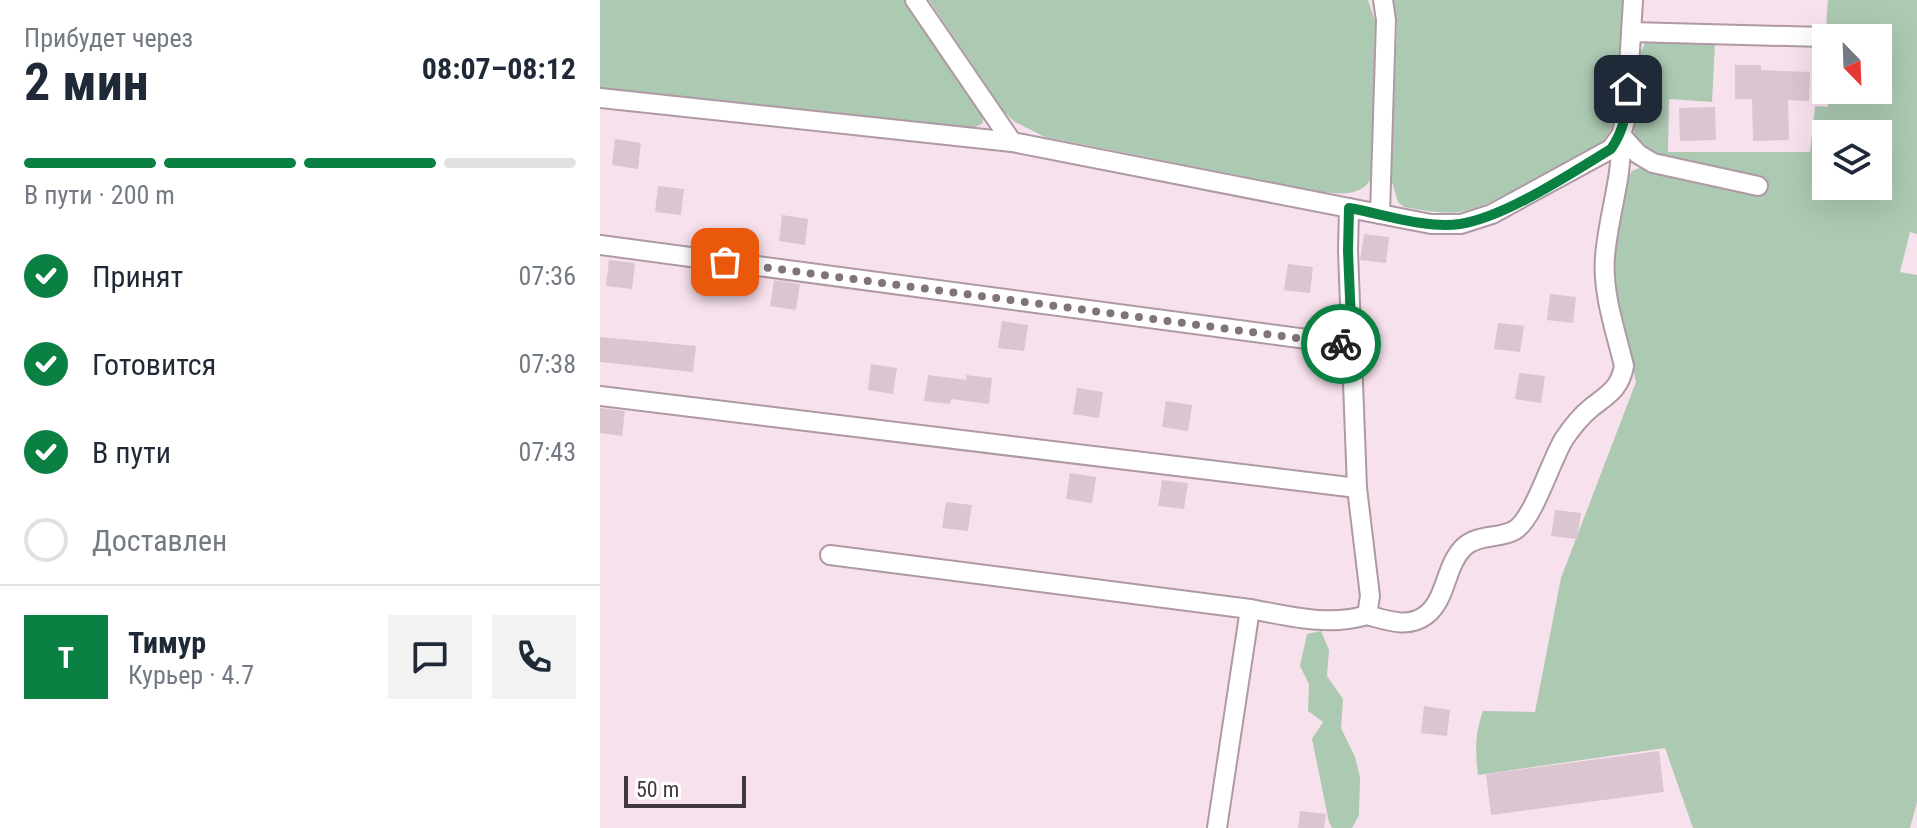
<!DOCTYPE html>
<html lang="ru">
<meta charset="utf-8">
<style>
:root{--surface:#fff;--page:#f2f2f3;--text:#1f2937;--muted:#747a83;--line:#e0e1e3;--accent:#0b8043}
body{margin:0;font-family:"Roboto Condensed",sans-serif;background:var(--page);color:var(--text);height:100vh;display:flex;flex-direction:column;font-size:30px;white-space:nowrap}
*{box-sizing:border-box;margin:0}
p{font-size:26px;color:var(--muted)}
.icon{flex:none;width:44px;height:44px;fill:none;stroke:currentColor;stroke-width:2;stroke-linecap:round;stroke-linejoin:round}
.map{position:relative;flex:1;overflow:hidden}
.sheet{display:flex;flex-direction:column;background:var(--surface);width:600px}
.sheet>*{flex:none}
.needle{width:52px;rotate:157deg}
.fabs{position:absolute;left:1212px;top:24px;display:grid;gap:16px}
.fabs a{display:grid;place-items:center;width:80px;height:80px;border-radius:0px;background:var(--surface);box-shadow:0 8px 32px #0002;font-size:40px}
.scale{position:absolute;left:24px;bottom:20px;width:122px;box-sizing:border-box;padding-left:8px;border:4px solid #41383d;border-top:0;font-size:22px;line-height:28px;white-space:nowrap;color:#41383d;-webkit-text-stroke:6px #fff;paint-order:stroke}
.pin{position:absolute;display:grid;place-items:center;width:68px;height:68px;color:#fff;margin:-34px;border-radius:16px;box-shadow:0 4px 12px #0006}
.courier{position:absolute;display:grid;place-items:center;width:80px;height:80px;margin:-40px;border:6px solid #0b8043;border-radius:50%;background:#fff;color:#222;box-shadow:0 2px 10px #0007}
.summary em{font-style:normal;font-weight:700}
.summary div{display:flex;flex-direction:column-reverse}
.summary{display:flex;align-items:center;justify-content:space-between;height:136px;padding:0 24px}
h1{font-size:52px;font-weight:700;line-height:60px}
.bar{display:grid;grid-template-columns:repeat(4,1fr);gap:12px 8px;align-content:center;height:96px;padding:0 24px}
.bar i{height:10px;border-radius:6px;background:var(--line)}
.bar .on{background:var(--accent)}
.bar p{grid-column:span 4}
.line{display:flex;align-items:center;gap:20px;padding:0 24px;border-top:2px solid var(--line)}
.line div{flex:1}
.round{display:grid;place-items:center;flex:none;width:84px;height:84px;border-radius:0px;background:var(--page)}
ol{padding:0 24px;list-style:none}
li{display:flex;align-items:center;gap:24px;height:88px}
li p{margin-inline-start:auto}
li .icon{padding:8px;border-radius:50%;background:var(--accent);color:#fff;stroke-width:4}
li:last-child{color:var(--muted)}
li i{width:44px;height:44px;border:4px solid var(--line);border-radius:50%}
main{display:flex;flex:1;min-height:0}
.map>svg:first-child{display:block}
</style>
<main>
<section class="sheet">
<div class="summary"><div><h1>2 мин</h1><p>Прибудет через</p></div><em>08:07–08:12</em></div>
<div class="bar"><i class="on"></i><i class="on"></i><i class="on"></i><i></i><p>В пути · 200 m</p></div>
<ol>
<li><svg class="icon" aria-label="check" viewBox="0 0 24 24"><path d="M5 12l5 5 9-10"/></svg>Принят<p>07:36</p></li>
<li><svg class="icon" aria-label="check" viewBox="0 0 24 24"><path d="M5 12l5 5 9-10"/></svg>Готовится<p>07:38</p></li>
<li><svg class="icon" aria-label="check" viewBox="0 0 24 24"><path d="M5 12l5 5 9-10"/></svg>В пути<p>07:43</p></li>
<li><i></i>Доставлен</li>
</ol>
<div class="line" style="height:144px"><b class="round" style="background:var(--accent);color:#fff">Т</b><div><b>Тимур</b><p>Курьер · 4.7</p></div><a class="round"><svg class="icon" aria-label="chat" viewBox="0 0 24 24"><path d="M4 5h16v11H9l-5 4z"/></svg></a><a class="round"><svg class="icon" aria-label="phone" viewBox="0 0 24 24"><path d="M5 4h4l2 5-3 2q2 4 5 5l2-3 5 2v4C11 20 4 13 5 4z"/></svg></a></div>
</section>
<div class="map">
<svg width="1317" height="828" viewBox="0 0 1317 828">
<rect width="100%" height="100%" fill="#f7e1ed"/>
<g fill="#acc9b2" fill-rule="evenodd">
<polygon points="0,0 306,0 382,112 383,123 372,129 0,91"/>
<path d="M 329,0 L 768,0 L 775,21 L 773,175 C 763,197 742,194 722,192 L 445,137 L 415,122 L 403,111 Z"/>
<path d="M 794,0 L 1024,0 L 1017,113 C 1013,125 1008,137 999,145 C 981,161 883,210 860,212 C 841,214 822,210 804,207 L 798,202 L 791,179 L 797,23 Z"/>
<path d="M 1228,0 L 1317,0 L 1317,234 L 1310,232 L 1300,272 L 1317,275 L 1317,802 L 1310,828 L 1093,828 L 1065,748 L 878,775 C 875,751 875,733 883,711 L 935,712 L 961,578 L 1036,382 L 1024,323 L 1014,296 L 1011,264 L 1026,180 L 1032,171 L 1042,167 L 1046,153 L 1036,141 L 1034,132 L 1038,58 L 1046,41 L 1115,42 L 1112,102 L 1069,99 L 1068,152 L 1210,152 L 1215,106 L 1228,107 L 1229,90 L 1278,90 L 1278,38 L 1233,38 L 1234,27 L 1226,27 ZM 1226,134 L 1278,134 L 1278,186 L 1226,186 Z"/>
<polygon points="721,631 729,650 727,676 743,699 741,728 755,757 760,777 759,815 752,828 732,828 729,822 712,739 723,722 708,711 709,684 700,666 707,634"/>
</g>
<g fill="#dbc5d1">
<polygon points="1135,65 1161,65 1161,70 1210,72 1209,101 1188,100 1189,140 1153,141 1152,99 1135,99"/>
<polygon points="1115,107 1116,140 1080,141 1079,108"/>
<polygon points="15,139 41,143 38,169 12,165"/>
<polygon points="58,186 84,189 81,215 55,212"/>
<polygon points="182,215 208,219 205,245 179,241"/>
<polygon points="764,234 789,237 786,263 760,260"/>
<polygon points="9,260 35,263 32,289 6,286"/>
<polygon points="688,264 713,267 710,293 684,290"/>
<polygon points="174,280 200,284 196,310 170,306"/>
<polygon points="950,294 976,297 973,323 947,320"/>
<polygon points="402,321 428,325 424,351 398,348"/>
<polygon points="898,323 924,326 920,352 894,349"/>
<polygon points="0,337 96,346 93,372 0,362"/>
<polygon points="271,364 297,368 293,394 268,390"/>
<polygon points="919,373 945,376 941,403 915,399"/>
<polygon points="328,375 366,380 366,375 392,378 389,404 351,399 350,404 324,401"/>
<polygon points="477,388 503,392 499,418 473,414"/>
<polygon points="566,401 592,405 588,431 562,427"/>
<polygon points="0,408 25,411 22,436 0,433"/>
<polygon points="470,473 496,477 492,503 466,499"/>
<polygon points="562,480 588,483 584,509 558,506"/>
<polygon points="346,502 372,505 368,531 342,528"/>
<polygon points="955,510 981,513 977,539 951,536"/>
<polygon points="824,706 850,710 847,736 821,733"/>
<polygon points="1059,751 1064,792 891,815 886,774"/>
<polygon points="700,811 726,814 724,828 698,828"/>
</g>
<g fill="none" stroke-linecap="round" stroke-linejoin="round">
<defs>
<g id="minor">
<polyline points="315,0 412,142"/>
<polyline points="1031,32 1223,37"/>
<polyline points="0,98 412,142 749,208"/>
<polyline points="780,214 786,20 783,0"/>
<polyline points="0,245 752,345"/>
<polyline points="0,396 757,488 748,251 749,208 831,224 861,224 892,214 1011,149 1021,135 1026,117 1033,0"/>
<polyline points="230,555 650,609"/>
<path d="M 767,615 C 786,620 808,629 826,615 C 847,599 845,565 864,547 C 878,534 900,539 915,530 C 934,518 951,460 964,439 C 972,427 981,416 992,407 C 1009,394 1020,388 1024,366 C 1016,332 1002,293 1005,257 C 1008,216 1023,177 1021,135 L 1038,154 L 1053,163 L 1158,186"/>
<path d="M 617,828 L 650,609 C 689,616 729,627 767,615 L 770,596 L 757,488"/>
</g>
</defs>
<use href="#minor" stroke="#ae99a5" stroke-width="22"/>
<use href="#minor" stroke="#fff" stroke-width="18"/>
</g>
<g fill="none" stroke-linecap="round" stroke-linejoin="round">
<polyline stroke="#81737b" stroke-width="8" stroke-dasharray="0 14.4" points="125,262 741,344"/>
<path stroke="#0b8043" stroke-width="10" d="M 741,344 L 752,345 L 748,251 L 749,208 C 784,214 825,229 860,224 C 906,217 971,173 1011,149 C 1025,129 1026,112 1028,89"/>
</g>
</svg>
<div class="fabs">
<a><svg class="needle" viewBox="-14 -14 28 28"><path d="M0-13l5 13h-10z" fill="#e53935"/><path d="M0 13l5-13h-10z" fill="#747a83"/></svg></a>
<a><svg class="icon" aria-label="layers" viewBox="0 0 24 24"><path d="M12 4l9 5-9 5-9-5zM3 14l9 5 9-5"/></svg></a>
</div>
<div class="scale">50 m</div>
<div class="pin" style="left:125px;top:262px;background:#ea580c"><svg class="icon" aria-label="bag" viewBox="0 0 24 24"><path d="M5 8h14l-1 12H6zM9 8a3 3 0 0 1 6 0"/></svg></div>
<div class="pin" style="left:1028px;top:89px;background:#1f2937"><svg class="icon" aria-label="home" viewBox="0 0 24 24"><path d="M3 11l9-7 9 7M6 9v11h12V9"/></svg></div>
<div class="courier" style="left:741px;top:344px"><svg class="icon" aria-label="bike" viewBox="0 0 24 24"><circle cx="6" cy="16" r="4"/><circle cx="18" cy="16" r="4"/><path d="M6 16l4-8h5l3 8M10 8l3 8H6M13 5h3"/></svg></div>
</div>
</main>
